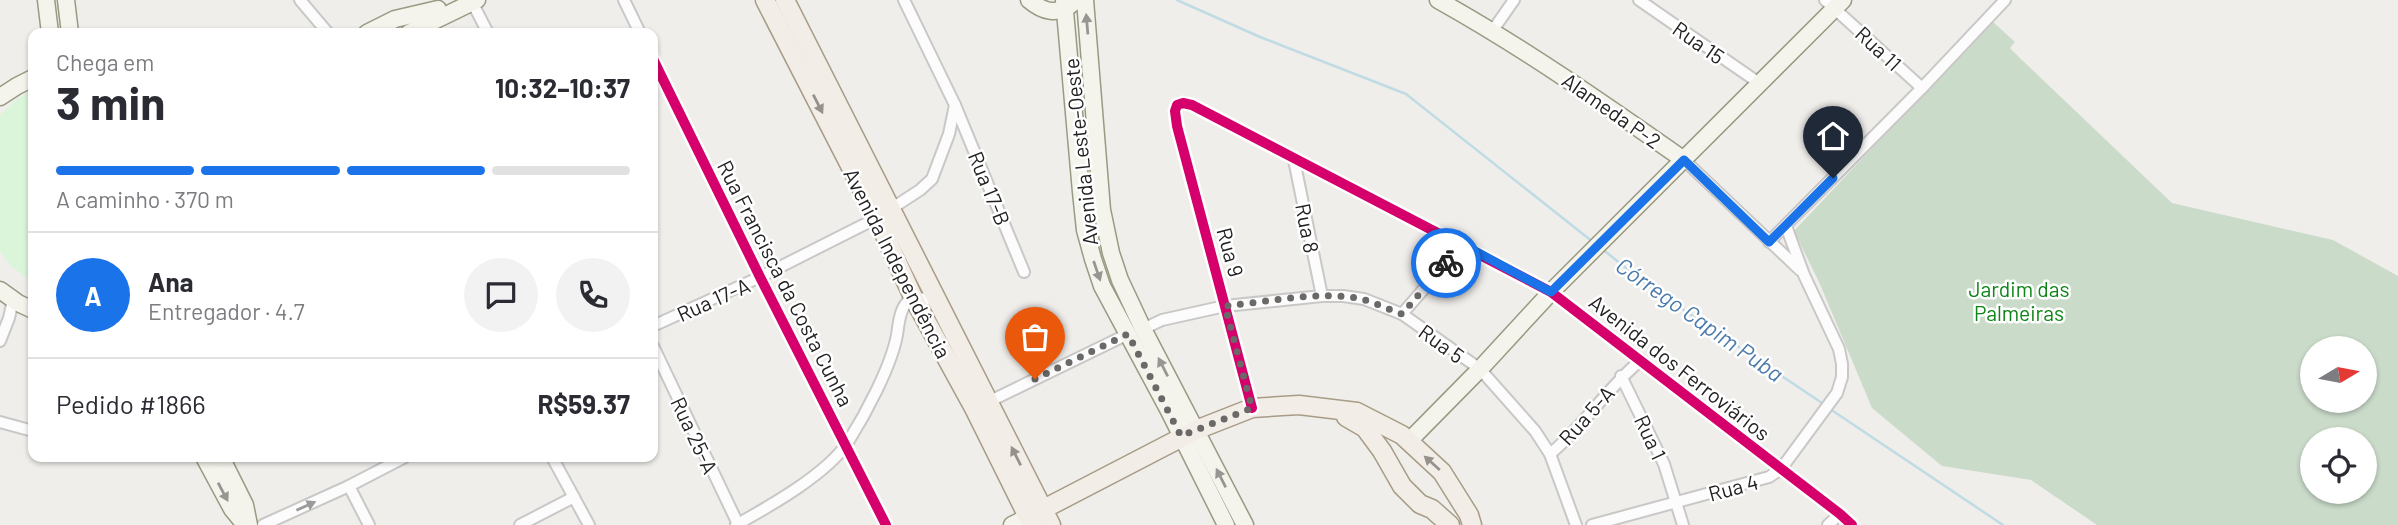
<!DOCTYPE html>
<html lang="pt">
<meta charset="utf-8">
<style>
:root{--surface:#fff;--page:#f2f2f3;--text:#2b2b33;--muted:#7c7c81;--line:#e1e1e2;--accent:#1a73e8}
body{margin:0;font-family:Barlow,sans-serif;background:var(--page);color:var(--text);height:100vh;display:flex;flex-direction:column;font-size:26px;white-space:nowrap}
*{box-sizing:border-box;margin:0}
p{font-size:23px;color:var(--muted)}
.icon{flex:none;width:38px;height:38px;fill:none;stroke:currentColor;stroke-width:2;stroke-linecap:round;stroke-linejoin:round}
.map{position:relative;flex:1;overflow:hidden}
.sheet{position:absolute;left:28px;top:28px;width:630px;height:434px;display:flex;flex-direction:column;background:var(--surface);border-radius:14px;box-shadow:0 2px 5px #0004}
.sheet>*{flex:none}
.needle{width:46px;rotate:80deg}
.tools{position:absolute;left:2300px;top:336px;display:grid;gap:14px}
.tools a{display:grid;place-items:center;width:77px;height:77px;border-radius:50%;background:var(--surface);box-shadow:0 2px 5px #0004;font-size:35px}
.pin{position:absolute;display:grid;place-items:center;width:60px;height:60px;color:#fff;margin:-72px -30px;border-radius:50% 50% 50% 0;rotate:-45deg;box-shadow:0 0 7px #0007}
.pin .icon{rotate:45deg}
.courier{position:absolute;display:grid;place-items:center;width:70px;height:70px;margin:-35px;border:5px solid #1a73e8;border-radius:50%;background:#fff;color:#222;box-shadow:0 2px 9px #0007}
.summary em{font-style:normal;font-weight:700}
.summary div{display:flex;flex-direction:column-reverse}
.summary{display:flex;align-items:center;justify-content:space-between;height:119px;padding:0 28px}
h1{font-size:46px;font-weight:700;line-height:52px}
.bar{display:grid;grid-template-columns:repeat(4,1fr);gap:10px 7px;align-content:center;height:84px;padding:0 28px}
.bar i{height:9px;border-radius:5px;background:var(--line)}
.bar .active{background:var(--accent)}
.bar p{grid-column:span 4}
.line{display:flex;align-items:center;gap:18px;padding:0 28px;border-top:2px solid var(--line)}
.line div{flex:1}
.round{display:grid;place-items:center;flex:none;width:74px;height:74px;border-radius:37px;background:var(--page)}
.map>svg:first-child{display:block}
</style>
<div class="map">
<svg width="2398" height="525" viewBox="0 0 2398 525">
<rect width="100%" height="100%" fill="#f0eeeb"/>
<path fill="#cadbca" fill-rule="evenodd" d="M 1992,21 L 2015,42 L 2010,48 L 2023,61 L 2172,203 L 2333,240 L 2398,276 L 2398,525 L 2097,525 L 2031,480 L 1942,466 L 1872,408 L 1819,282 L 1794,231 ZM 2312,348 L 2364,348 L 2364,401 L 2312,401 ZM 2312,439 L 2364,439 L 2364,492 L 2312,492 Z"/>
<polygon fill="#daf5da" points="33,90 33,283 11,266 0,252 0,115 16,100"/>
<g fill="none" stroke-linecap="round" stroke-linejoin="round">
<g stroke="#bfdbe3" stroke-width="2.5">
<polyline points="1177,0 1260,37 1406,94 1593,242"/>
<polyline points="1601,248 1651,288 1825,405"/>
<polyline points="1830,409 2003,525"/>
</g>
<defs>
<g id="street">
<polyline points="300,0 328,33"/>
<polyline points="624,0 640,33"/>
<polyline points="1639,0 1759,83"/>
<polyline points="1825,0 1922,88"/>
<polyline points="472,2 488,33"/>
<polyline points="1493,30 1514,0"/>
<polyline points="653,59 760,277 886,525"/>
<polyline points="955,105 1024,272"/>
<polyline points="1294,160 1322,296"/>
<polyline points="1684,160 1800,270"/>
<polyline points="1769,242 1922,88 2005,0"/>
<polyline points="1402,314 1462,245"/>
<polyline points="653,326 760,277 877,218 920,190 932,179 949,134 955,105 904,0"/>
<polyline points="1143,329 1162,320 1225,306 1322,296 1343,296 1364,299 1402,314 1480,369 1535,431 1550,454 1576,525"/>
<polyline points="0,341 9,318 13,300"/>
<polyline points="653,346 738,524"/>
<polyline points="1621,376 1664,464 1683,525"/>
<polyline points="986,403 1128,334"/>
<polyline points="1252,408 1177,126 1175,111 1177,105 1183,103 1192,105 1551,292 1840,514 1852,525"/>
<polyline points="0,422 33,431"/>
<path d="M 1550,454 C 1584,426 1607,388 1641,360"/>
<polyline points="552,457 589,525"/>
<polyline points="349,486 369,525"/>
<polyline points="263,525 349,486 405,457"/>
<polyline points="520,525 574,497"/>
<path d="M 736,525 C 770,506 827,474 848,442 C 865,415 891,367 897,335 C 899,321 900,305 913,297 L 937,301"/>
<polyline points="1592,525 1769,477 1781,469 1837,393 1842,377 1842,364 1839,349 1804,275 1786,226"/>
<polyline points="1828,525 1840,514"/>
</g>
<g id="secondary">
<polyline points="46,0 50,33"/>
<polyline points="66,0 70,33"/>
<path d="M 1029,0 C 1043,12 1058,16 1073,3"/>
<polyline points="1064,0 1081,192 1085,230 1093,259 1102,286 1169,411 1226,525"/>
<polyline points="1085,0 1102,210 1111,253 1120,280 1143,329 1245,525"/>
<path d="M 1438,0 C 1524,48 1604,104 1684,160"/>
<polyline points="367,33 395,19 438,9"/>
<polyline points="409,33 477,0"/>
<polyline points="0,97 17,86 33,78"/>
<polyline points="0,290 18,303 33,310"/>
<polyline points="1409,441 1480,369 1551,292 1843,0"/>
<polyline points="204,457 232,509 245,525"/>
<polyline points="221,457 245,505 249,525"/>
<polyline points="1012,525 1028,517"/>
</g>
<g id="primary">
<polyline points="765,0 877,218 913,297 975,410 1032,525"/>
<polyline points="785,0 1051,525"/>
<polyline points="1346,417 1365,428 1382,451 1402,486 1420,504 1432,509 1450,525"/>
<polyline points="1034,514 1196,430 1252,408 1299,405 1357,412 1402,435 1442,472 1469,515 1472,525"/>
</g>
</defs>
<use href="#street" stroke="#c9c8c7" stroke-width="14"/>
<use href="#secondary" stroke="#999a82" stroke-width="19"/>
<use href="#primary" stroke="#a79c86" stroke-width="21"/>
<use href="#street" stroke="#fdfcfc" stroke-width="10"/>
<use href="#secondary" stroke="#f4f4ed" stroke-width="16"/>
<use href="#primary" stroke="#f3ede7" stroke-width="18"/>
<defs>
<g id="cycleway">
<polyline points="653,59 760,277 886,525"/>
<polyline points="1252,408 1177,126 1175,111 1177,105 1183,103 1192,105 1551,292 1840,514 1852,525"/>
</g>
</defs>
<use href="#cycleway" stroke="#fff" stroke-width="15"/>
<use href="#cycleway" stroke="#d6006c" stroke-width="10"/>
</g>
<defs><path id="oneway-solid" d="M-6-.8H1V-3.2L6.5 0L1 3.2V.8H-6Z" transform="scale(1.75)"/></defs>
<g fill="#969692">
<use href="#oneway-solid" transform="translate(1087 24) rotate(-95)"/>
<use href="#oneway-solid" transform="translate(1097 271) rotate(71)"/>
<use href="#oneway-solid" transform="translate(1163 367) rotate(-117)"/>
<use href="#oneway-solid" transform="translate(1221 478) rotate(-117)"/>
<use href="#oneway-solid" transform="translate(223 492) rotate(62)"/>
</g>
<g fill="#95928e">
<use href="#oneway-solid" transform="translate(818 104) rotate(63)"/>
<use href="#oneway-solid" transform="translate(1016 456) rotate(-117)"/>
<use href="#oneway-solid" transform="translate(1432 463) rotate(-138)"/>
</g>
<use fill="#9a9a9a" href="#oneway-solid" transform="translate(306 506) rotate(-24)"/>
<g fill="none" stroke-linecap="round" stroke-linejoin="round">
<path stroke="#6a6968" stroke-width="7" stroke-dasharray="0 12.6" d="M 1035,379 L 1128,334 L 1181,436 L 1252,408 L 1225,306 C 1268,302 1320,290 1361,299 C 1375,302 1389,310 1402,314 L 1446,263"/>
<polyline stroke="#1a73e8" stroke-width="9" points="1446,263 1462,244 1551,292 1684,160 1769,242 1833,178"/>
</g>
<g text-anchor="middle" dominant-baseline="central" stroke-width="5" stroke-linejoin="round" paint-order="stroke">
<g font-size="21" fill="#222" stroke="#fff">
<text transform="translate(1699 42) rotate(35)">Rua 15</text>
<text transform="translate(1879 48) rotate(43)">Rua 11</text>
<text transform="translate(1612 110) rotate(35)">Alameda P-2</text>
<text transform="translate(1080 152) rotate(-96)">Avenida Leste-Oeste</text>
<text transform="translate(990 188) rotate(68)">Rua 17-B</text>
<text transform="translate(1308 228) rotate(79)">Rua 8</text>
<text transform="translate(1231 252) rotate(75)">Rua 9</text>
<text transform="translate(898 263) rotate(63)">Avenida Independência</text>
<text transform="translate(786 283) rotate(63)">Rua Francisca da Costa Cunha</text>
<text transform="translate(713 299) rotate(-24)">Rua 17-A</text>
<text transform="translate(1442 343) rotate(36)">Rua 5</text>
<text transform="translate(1680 367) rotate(38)">Avenida dos Ferroviários</text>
<text transform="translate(1586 415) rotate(-48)">Rua 5-A</text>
<text transform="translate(695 435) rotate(65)">Rua 25-A</text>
<text transform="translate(1651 437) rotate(65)">Rua 1</text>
<text transform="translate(1733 487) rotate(-15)">Rua 4</text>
</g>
<g font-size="21" fill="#0c8416" stroke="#fff">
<text x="2019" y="288">Jardim das<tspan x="2019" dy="24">Palmeiras</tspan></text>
</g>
<g font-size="23" font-style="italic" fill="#4a7aab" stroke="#fff">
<text transform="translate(1700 319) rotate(35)">Córrego Capim Puba</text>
</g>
</g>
</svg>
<div class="tools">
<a><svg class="needle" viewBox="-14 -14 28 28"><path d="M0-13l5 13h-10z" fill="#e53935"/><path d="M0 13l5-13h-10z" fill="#7c7c81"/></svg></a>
<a><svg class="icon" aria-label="locate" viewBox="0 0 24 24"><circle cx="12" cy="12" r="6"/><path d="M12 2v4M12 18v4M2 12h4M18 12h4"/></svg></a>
</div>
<div class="pin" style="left:1035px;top:379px;background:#ea580c"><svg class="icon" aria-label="bag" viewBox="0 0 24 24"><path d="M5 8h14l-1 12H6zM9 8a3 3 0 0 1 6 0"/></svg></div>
<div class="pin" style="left:1833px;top:178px;background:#1f2937"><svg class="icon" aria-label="home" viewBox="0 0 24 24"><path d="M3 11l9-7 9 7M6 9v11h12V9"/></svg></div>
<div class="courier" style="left:1446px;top:263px"><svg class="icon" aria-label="bike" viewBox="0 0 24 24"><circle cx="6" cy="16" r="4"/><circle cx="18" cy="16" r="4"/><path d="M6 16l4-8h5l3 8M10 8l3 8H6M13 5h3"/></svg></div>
<section class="sheet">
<div class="summary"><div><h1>3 min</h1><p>Chega em</p></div><em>10:32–10:37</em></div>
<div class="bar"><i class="active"></i><i class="active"></i><i class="active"></i><i></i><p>A caminho · 370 m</p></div>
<div class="line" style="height:126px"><b class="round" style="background:var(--accent);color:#fff">A</b><div><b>Ana</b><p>Entregador · 4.7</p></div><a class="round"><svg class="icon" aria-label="chat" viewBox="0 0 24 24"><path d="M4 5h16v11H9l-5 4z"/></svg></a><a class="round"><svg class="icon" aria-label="phone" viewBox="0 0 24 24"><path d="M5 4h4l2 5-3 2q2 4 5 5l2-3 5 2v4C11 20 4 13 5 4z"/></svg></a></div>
<div class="line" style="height:91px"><div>Pedido #1866</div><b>R$59.37</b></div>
</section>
</div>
